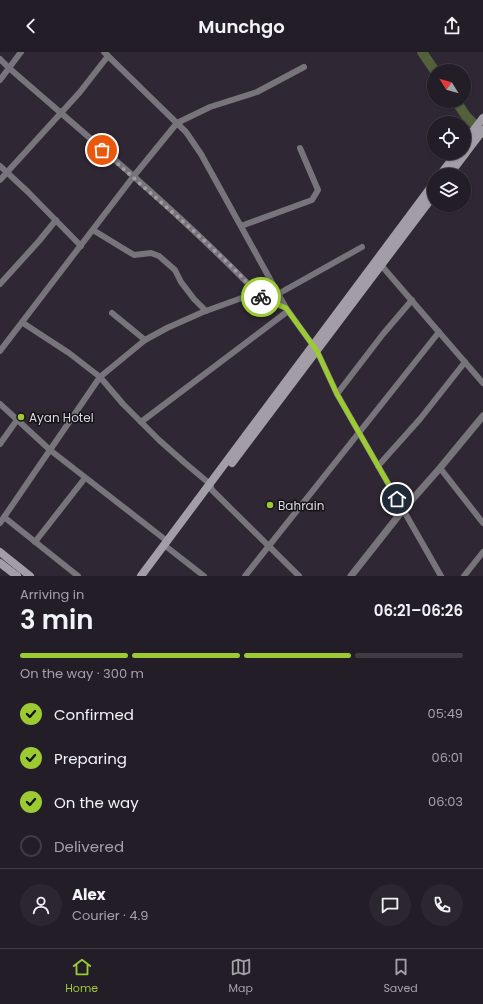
<!DOCTYPE html>
<meta charset="utf-8">
<style>
:root{--surface:#231d27;--page:#2b262f;--text:#f1f3f6;--muted:#a3a2a7;--line:#403b44;--accent:#9cca32}
body{margin:0;font-family:Poppins,sans-serif;background:var(--page);color:var(--text);height:100vh;display:flex;flex-direction:column;font-size:15px;white-space:nowrap}
*{box-sizing:border-box;margin:0}
p{font-size:13px;color:var(--muted)}
.icon{flex:none;width:22px;height:22px;fill:none;stroke:currentColor;stroke-width:2;stroke-linecap:round;stroke-linejoin:round}
.map{position:relative;height:524px;overflow:hidden}
.sheet{display:flex;flex-direction:column;background:var(--surface);flex:1}
.sheet>*{flex:none}
.needle{width:26px;rotate:307deg}
.buttons{position:absolute;left:427px;top:12px;display:grid;gap:8px}
.buttons a{display:grid;place-items:center;width:44px;height:44px;border-radius:50%;background:var(--surface);box-shadow:0 1px 3px #0004,0 0 0 1px var(--line);font-size:20px}
.pin{position:absolute;display:grid;place-items:center;width:34px;height:34px;color:#fff;margin:-17px;border:2px solid #fff;border-radius:50%;box-shadow:0 1px 4px #0007}
.courier{position:absolute;display:grid;place-items:center;width:40px;height:40px;margin:-20px;border:3px solid #9cca32;border-radius:50%;background:#fff;color:#222;box-shadow:0 1px 5px #0007}
.headline em{font-style:normal;font-weight:600}
.headline div{display:flex;flex-direction:column-reverse}
.headline{display:flex;align-items:center;justify-content:space-between;height:68px;padding:0 20px}
h1{font-size:26px;font-weight:600;line-height:30px}
.bar{display:grid;grid-template-columns:repeat(4,1fr);gap:6px 4px;align-content:center;height:48px;padding:0 20px}
.bar i{height:5px;border-radius:3px;background:var(--line)}
.bar .active{background:var(--accent)}
.bar p{grid-column:span 4}
.line{display:flex;align-items:center;gap:10px;padding:0 20px;border-top:1px solid var(--line)}
.line div{flex:1}
.round{display:grid;place-items:center;flex:none;width:42px;height:42px;border-radius:21px;background:var(--page)}
ol{padding:0 20px;list-style:none}
li{display:flex;align-items:center;gap:12px;height:44px}
li p{margin-inline-start:auto}
li .icon{padding:4px;border-radius:50%;background:var(--accent);color:#111;stroke-width:4}
li:last-child{color:var(--muted)}
li i{width:22px;height:22px;border:2px solid var(--line);border-radius:50%}
header{display:flex;justify-content:space-between;align-items:center;height:52px;padding:0 20px;background:var(--surface);font-size:18px;font-weight:600}
.dock{display:flex;justify-content:space-around;align-items:center;height:56px;border-top:1px solid var(--line);background:var(--surface);font-size:11px;color:var(--muted)}
.dock a{display:grid;justify-items:center;gap:2px}
.dock .active{color:var(--accent)}
.map>svg:first-child{display:block}
</style>
<header><svg class="icon" aria-label="back" viewBox="0 0 24 24"><path d="M15 5l-7 7 7 7"/></svg>Munchgo<svg class="icon" aria-label="share" viewBox="0 0 24 24"><path d="M12 15V3M7 8l5-5 5 5M5 13v7h14v-7"/></svg></header>
<div class="map">
<svg width="483" height="524" viewBox="0 0 483 524">
<rect width="100%" height="100%" fill="#2f2734"/>
<g fill="none" stroke-linecap="round" stroke-linejoin="round">
<g stroke="#52603b" stroke-width="10">
<polyline points="422,0 435,19"/>
<polyline points="456,49 466,64 483,81"/>
</g>
<g stroke="#78747b" stroke-width="6">
<polyline points="104,0 186,80 201,102 286,256 317,299 337,342 441,524"/>
<path d="M 0,7 L 9,16 C 94,90 182,163 260,244"/>
<polyline points="0,28 21,0"/>
<polyline points="0,114 28,140 81,194"/>
<polyline points="0,128 80,40 108,4"/>
<polyline points="241,174 312,148 318,138 300,96"/>
<polyline points="93,178 134,203 151,201 159,204 175,218 181,230 194,247 206,259"/>
<polyline points="381,213 483,331"/>
<polyline points="0,232 39,189 56,168"/>
<polyline points="278,242 362,195"/>
<polyline points="112,261 145,288"/>
<polyline points="23,271 69,301 100,325 123,352 159,388 185,411 210,432 212,438 299,524"/>
<polyline points="0,299 133,125 177,71 210,55 257,40 304,15"/>
<polyline points="337,342 383,282 412,248"/>
<polyline points="0,352 50,398 167,489"/>
<polyline points="141,370 288,259"/>
<polyline points="0,392 17,368"/>
<polyline points="378,414 420,367 465,310"/>
<polyline points="440,416 483,471"/>
<polyline points="4,465 78,524"/>
<polyline points="0,471 100,325 145,288 167,276 203,260 250,243 260,245 286,256"/>
<polyline points="35,490 85,426"/>
<polyline points="168,496 204,524"/>
<polyline points="245,524 439,280"/>
<polyline points="464,524 483,500"/>
</g>
<polyline stroke="#78747b" stroke-width="7" points="351,524 403,458 440,416 483,364"/>
<g stroke="#a39da8" stroke-width="8">
<polyline points="464,91 483,66"/>
<polyline points="440,123 457,101"/>
<polyline points="449,123 483,78"/>
<polyline points="232,411 434,143"/>
<polyline points="0,500 30,524"/>
<polyline points="0,511 17,524"/>
<polyline points="141,524 434,131"/>
</g>
</g>
<g fill="none" stroke-linecap="round" stroke-linejoin="round">
<polyline stroke="#a19ba4" stroke-width="4" stroke-dasharray="0 7.2" points="102,98 197,182 230,213 261,245"/>
<polyline stroke="#9cca32" stroke-width="5" points="261,245 286,256 317,299 337,342 397,447"/>
</g>
<g fill="#9cca32" stroke="#151218" stroke-width="1.5">
<circle cx="21" cy="365" r="4"/>
<circle cx="270" cy="453" r="4"/>
</g>
<g text-anchor="middle" dominant-baseline="central" stroke-width="3" stroke-linejoin="round" paint-order="stroke">
<g font-size="12" fill="#ded9e1" stroke="#151218" text-anchor="start">
<text x="29" y="365">Ayan Hotel</text>
<text x="278" y="453">Bahrain</text>
</g>
</g>
</svg>
<div class="buttons">
<a><svg class="needle" viewBox="-14 -14 28 28"><path d="M0-13l5 13h-10z" fill="#e53935"/><path d="M0 13l5-13h-10z" fill="#a3a2a7"/></svg></a>
<a><svg class="icon" aria-label="locate" viewBox="0 0 24 24"><circle cx="12" cy="12" r="6"/><path d="M12 2v4M12 18v4M2 12h4M18 12h4"/></svg></a>
<a><svg class="icon" aria-label="layers" viewBox="0 0 24 24"><path d="M12 4l9 5-9 5-9-5zM3 14l9 5 9-5"/></svg></a>
</div>
<div class="pin" style="left:102px;top:98px;background:#ea580c"><svg class="icon" aria-label="bag" viewBox="0 0 24 24"><path d="M5 8h14l-1 12H6zM9 8a3 3 0 0 1 6 0"/></svg></div>
<div class="pin" style="left:397px;top:447px;background:#1f2937"><svg class="icon" aria-label="home" viewBox="0 0 24 24"><path d="M3 11l9-7 9 7M6 9v11h12V9"/></svg></div>
<div class="courier" style="left:261px;top:245px"><svg class="icon" aria-label="bike" viewBox="0 0 24 24"><circle cx="6" cy="16" r="4"/><circle cx="18" cy="16" r="4"/><path d="M6 16l4-8h5l3 8M10 8l3 8H6M13 5h3"/></svg></div>
</div>
<section class="sheet">
<div class="headline"><div><h1>3 min</h1><p>Arriving in</p></div><em>06:21–06:26</em></div>
<div class="bar"><i class="active"></i><i class="active"></i><i class="active"></i><i></i><p>On the way · 300 m</p></div>
<ol>
<li><svg class="icon" aria-label="check" viewBox="0 0 24 24"><path d="M5 12l5 5 9-10"/></svg>Confirmed<p>05:49</p></li>
<li><svg class="icon" aria-label="check" viewBox="0 0 24 24"><path d="M5 12l5 5 9-10"/></svg>Preparing<p>06:01</p></li>
<li><svg class="icon" aria-label="check" viewBox="0 0 24 24"><path d="M5 12l5 5 9-10"/></svg>On the way<p>06:03</p></li>
<li><i></i>Delivered</li>
</ol>
<div class="line" style="height:72px"><a class="round"><svg class="icon" aria-label="person" viewBox="0 0 24 24"><circle cx="12" cy="8" r="4"/><path d="M4 21q1-7 8-7t8 7"/></svg></a><div><b>Alex</b><p>Courier · 4.9</p></div><a class="round"><svg class="icon" aria-label="chat" viewBox="0 0 24 24"><path d="M4 5h16v11H9l-5 4z"/></svg></a><a class="round"><svg class="icon" aria-label="phone" viewBox="0 0 24 24"><path d="M5 4h4l2 5-3 2q2 4 5 5l2-3 5 2v4C11 20 4 13 5 4z"/></svg></a></div>
</section>
<nav class="dock">
<a class="active"><svg class="icon" aria-label="home" viewBox="0 0 24 24"><path d="M3 11l9-7 9 7M6 9v11h12V9"/></svg>Home</a>
<a><svg class="icon" aria-label="map" viewBox="0 0 24 24"><path d="M3 6l6-2 6 2 6-2v14l-6 2-6-2-6 2zM9 4v14M15 6v14"/></svg>Map</a>
<a><svg class="icon" aria-label="saved" viewBox="0 0 24 24"><path d="M7 4h10v16l-5-4-5 4z"/></svg>Saved</a>
</nav>
